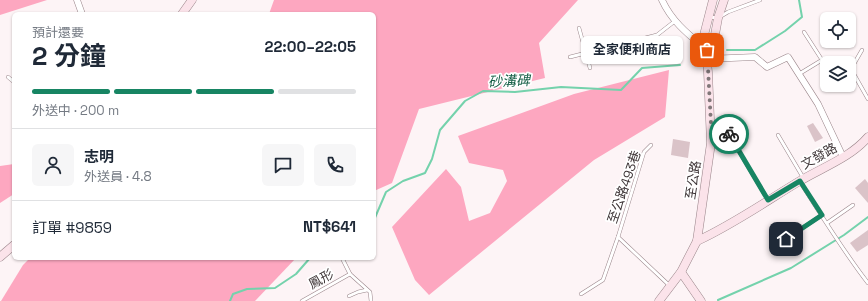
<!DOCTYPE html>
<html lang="zh-TW">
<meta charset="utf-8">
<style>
:root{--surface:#fff;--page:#f6f6f7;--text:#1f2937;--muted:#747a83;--line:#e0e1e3;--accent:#178563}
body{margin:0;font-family:"Space Grotesk","Noto Sans TC",sans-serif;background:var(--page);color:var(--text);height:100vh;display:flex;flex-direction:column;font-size:15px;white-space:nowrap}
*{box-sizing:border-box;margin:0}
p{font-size:13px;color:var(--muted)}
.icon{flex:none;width:22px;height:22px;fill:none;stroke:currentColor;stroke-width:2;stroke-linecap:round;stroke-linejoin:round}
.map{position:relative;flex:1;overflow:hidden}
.panel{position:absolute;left:12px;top:12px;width:364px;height:248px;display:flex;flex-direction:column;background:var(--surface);border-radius:6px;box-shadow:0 1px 3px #0004}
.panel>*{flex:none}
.buttons{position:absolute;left:820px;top:12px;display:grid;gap:8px}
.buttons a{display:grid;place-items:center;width:36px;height:36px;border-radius:6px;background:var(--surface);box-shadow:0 1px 3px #0004;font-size:20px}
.pin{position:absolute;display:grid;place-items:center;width:34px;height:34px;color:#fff;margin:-17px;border-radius:8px;box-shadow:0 2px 6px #0006}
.courier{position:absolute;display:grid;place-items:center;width:40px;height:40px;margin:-20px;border:3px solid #178563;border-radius:50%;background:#fff;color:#222;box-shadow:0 1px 5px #0007}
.bubble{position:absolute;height:28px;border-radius:6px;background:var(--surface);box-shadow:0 1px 3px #0004;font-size:13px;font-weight:700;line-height:28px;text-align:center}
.summary em{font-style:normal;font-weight:700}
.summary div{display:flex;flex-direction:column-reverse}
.summary{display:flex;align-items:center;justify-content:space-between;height:68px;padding:0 20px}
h1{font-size:26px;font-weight:700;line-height:30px}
.bar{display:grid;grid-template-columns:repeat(4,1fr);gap:6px 4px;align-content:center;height:48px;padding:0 20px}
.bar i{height:5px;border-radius:3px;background:var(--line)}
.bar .current{background:var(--accent)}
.bar p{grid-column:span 4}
.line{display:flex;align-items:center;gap:10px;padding:0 20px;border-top:1px solid var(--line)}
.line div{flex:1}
.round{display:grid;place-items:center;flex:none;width:42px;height:42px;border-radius:6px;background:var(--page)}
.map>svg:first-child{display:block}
</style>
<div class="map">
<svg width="868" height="301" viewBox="0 0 868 301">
<rect width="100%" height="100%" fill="#fdf4f6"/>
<g fill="#fda7c0">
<polygon points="0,0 47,0 0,15"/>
<polygon points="274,0 578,0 539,43 545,78 419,109 392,183 374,191 374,14 269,14"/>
<polygon points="669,70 665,117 594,160 429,295 415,280 392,227 446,169 461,187 469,221 490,213 507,181 503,170 469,163 458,136 574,94"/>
<polygon points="14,164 14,194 0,203 0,166"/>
<polygon points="30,258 296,258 255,301 1,301 23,265"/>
</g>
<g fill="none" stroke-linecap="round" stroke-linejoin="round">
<g stroke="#74d2ac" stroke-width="2">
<polyline points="727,50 755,50 785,31 802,17 799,0"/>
<polyline points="374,220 386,192 403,181 425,173 432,159 440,130 465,101 483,91 515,92 561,87 621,90 642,68 680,65"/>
<polyline points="718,300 791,268 844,235 868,217"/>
<polyline points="230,301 233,294 247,289 275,288 296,274 310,258"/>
</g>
</g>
<g fill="#dac3c8">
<polygon points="813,123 823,138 815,142 807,126"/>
<polygon points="673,139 690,142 688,158 671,155"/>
<polygon points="865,179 868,183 868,203 855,188"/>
<polygon points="868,230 868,245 857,252 850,243"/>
</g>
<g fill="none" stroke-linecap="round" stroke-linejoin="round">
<defs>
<g id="lane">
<polyline points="709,17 718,18 728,12 760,0"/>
<polyline points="579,28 590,68"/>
<polyline points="570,57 657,35 675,21"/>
<polyline points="822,60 827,64"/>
<polyline points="849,69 851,69 868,99"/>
<polyline points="851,69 862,50"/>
<polyline points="799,74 822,60 804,32"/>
<polyline points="8,77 14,82"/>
<polyline points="711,124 725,128 768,200"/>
<polyline points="778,135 804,179"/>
<polyline points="651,145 644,152 618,237 670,286"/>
<path d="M 800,182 C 822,216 843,251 868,283"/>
<polyline points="827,223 853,205"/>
<polyline points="786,239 822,215"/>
<polyline points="342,258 350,274 370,292 371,301"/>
<polyline points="581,294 603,280 618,237"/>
<polyline points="349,296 358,292 367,290"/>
<polyline points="302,301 350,274"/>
</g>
<g id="street">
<polyline points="77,0 82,14"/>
<path d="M 662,0 C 672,22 689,35 707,50"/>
<polyline points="707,59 755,57 767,67 788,57 818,104 843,157"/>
</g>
<g id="secondary">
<polyline points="182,14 192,0"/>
<polyline points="707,50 714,40 718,18 724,0"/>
<path d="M 697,241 C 732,225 765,202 798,182 C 821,168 850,158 868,137"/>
<polyline points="0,257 14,245"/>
<polyline points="681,272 701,301"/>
<polyline points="659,301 681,272 697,241 711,143 708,72 704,35 713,0"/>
</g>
</defs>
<use href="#lane" stroke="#998489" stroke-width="4"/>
<use href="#street" stroke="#998489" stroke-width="7"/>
<use href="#secondary" stroke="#998489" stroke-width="9"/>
<use href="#lane" stroke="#fff" stroke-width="3"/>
<use href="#street" stroke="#fff" stroke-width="6"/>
<use href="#secondary" stroke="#fbe3ea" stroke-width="8"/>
</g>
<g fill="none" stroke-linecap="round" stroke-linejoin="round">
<polyline stroke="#807779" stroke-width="4" stroke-dasharray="0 7.2" points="707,50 711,124 725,128 729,134"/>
<polyline stroke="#178563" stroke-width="5" points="729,134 768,200 800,181 822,215 786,239"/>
</g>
<g text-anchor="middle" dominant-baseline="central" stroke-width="3.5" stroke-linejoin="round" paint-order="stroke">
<g font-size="13" fill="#3d3436" stroke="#fff">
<text transform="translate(819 156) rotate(-29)">文發路</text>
<text transform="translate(693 180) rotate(-81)">至公路</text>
<text transform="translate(624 187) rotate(-71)">至公路493巷</text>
<text transform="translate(321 279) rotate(-29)">鳳形</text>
</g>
<g font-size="14" font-style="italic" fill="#165f47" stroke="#fff">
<text transform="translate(509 81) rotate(-3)">砂溝碑</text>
</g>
</g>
</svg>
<div class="buttons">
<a><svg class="icon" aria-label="locate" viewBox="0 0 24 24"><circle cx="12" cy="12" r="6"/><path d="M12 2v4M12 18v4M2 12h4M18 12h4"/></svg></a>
<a><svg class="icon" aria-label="layers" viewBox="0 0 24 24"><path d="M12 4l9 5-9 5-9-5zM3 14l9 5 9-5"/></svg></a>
</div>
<div class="pin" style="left:707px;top:50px;background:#ea580c"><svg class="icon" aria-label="bag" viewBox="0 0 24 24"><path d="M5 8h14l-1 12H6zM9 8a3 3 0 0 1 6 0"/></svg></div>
<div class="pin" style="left:786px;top:239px;background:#1f2937"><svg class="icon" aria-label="home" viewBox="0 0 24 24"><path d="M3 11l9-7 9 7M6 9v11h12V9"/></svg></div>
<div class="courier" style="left:729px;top:134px"><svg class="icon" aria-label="bike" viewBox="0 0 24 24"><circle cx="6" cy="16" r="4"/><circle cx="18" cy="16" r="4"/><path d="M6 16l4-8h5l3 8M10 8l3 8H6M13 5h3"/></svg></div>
<div class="bubble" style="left:581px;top:36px;width:102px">全家便利商店</div>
<section class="panel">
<div class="summary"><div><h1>2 分鐘</h1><p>預計還要</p></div><em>22:00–22:05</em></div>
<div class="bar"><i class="current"></i><i class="current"></i><i class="current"></i><i></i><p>外送中 · 200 m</p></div>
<div class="line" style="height:72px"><a class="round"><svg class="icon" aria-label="person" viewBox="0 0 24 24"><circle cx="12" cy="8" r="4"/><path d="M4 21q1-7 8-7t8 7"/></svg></a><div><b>志明</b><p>外送員 · 4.8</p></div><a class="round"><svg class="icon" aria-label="chat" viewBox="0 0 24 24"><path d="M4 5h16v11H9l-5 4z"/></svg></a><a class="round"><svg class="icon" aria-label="phone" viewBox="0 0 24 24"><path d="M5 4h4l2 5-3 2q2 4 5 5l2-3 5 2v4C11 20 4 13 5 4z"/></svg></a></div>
<div class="line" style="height:52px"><div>訂單 #9859</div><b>NT$641</b></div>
</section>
</div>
